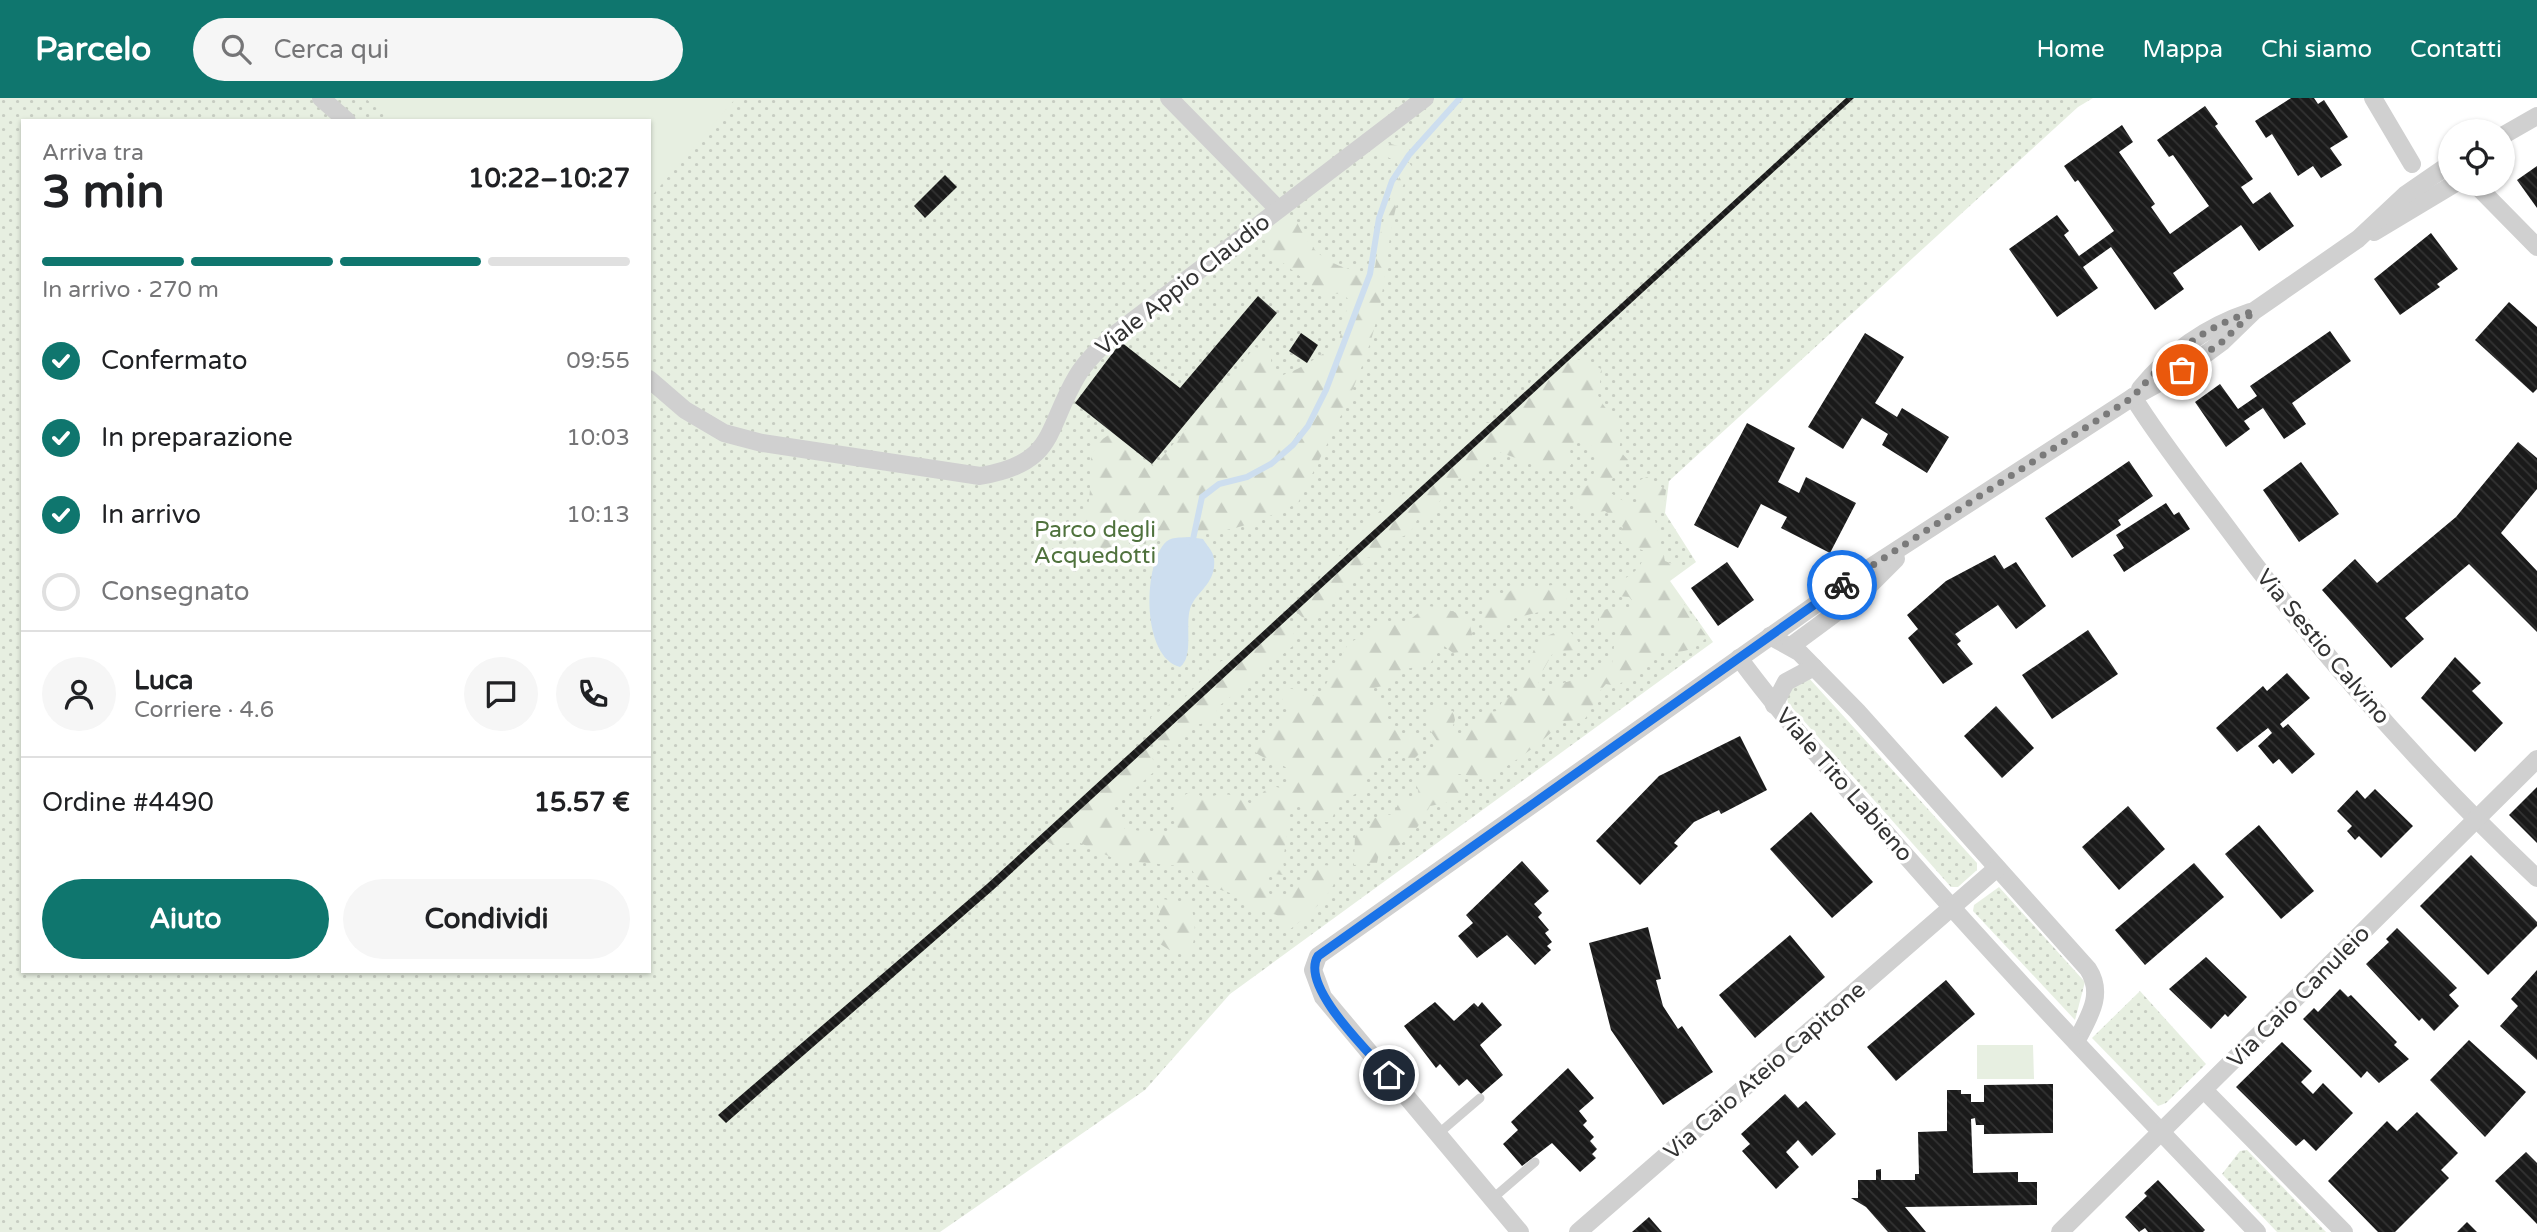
<!DOCTYPE html>
<html lang="it">
<meta charset="utf-8">
<style>
:root{--surface:#fff;--page:#f6f6f6;--text:#202124;--muted:#757577;--line:#e0e0e0;--accent:#0f766e}
body{margin:0;font-family:"Varela Round",sans-serif;background:var(--page);color:var(--text);height:100vh;display:flex;flex-direction:column;font-size:26px;white-space:nowrap}
*{box-sizing:border-box;margin:0}
p{font-size:23px;color:var(--muted)}
.icon{flex:none;width:38px;height:38px;fill:none;stroke:currentColor;stroke-width:2;stroke-linecap:round;stroke-linejoin:round}
.map{position:relative;flex:1;overflow:hidden}
.details{position:absolute;left:21px;top:21px;width:630px;height:854px;display:flex;flex-direction:column;background:var(--surface);border-radius:0px;box-shadow:0 2px 5px #0004}
.details>*{flex:none}
.buttons{position:absolute;left:2438px;top:21px;display:grid;gap:14px}
.buttons a{display:grid;place-items:center;width:77px;height:77px;border-radius:50%;background:var(--surface);box-shadow:0 2px 5px #0004;font-size:35px}
.pin{position:absolute;display:grid;place-items:center;width:60px;height:60px;color:#fff;margin:-30px;border:4px solid #fff;border-radius:50%;box-shadow:0 2px 7px #0007}
.courier{position:absolute;display:grid;place-items:center;width:70px;height:70px;margin:-35px;border:5px solid #1a73e8;border-radius:50%;background:#fff;color:#222;box-shadow:0 2px 9px #0007}
.summary em{font-style:normal;font-weight:800}
.summary div{display:flex;flex-direction:column-reverse}
.summary{display:flex;align-items:center;justify-content:space-between;height:119px;padding:0 21px}
h1{font-size:46px;font-weight:800;line-height:52px}
.bar{display:grid;grid-template-columns:repeat(4,1fr);gap:10px 7px;align-content:center;height:84px;padding:0 21px}
.bar i{height:9px;border-radius:5px;background:var(--line)}
.bar .selected{background:var(--accent)}
.bar p{grid-column:span 4}
.line{display:flex;align-items:center;gap:18px;padding:0 21px;border-top:2px solid var(--line)}
.line div{flex:1}
.round{display:grid;place-items:center;flex:none;width:74px;height:74px;border-radius:37px;background:var(--page)}
ol{padding:0 21px;list-style:none}
li{display:flex;align-items:center;gap:21px;height:77px}
li p{margin-inline-start:auto}
li .icon{padding:7px;border-radius:50%;background:var(--accent);color:#fff;stroke-width:4}
li:last-child{color:var(--muted)}
li i{width:38px;height:38px;border:4px solid var(--line);border-radius:50%}
.primary-button{display:flex;gap:14px;margin-top:auto;padding:14px 21px}
.primary-button a{flex:1;height:80px;border-radius:42px;background:var(--accent);color:#fff;font-size:28px;font-weight:800;line-height:80px;text-align:center}
.primary-button a+a{background:var(--page);color:var(--text)}
header{display:flex;align-items:center;gap:42px;box-sizing:border-box;height:98px;padding:0 35px;background:var(--accent);color:#fff}
header strong{font-size:33px}
nav{display:flex;gap:38px;margin-inline-start:auto;font-size:24px}
.search{width:490px;height:63px;background:var(--page);display:flex;align-items:center;gap:18px;box-sizing:border-box;padding:0 24px;border-radius:38px;color:var(--muted);font-size:26px}
.map>svg:first-child{display:block}
</style>
<header>
<strong>Parcelo</strong>
<div class="search"><svg class="icon" aria-label="search" viewBox="0 0 24 24"><circle cx="10" cy="10" r="6"/><path d="M15 15l6 6"/></svg>Cerca qui</div>
<nav><a>Home</a><a>Mappa</a><a>Chi siamo</a><a>Contatti</a></nav>
</header>
<div class="map">
<svg width="2537" height="1134" viewBox="0 0 2537 1134">
<defs>
<pattern id="grass-dots" width="8" height="8" patternUnits="userSpaceOnUse" patternTransform="scale(1.75)"><rect width="8" height="8" fill="#e7efe1"/><path d="M2 2h.1M6 6h.1" fill="none" stroke="#c7cdc2" stroke-width="1.8" stroke-linecap="round"/></pattern>
<pattern id="forest-firs" width="22" height="20" patternUnits="userSpaceOnUse" patternTransform="scale(1.75)"><rect width="22" height="20" fill="#e7efe1"/><path d="M5 1l3.5 6h-7zM16 11l3.5 6h-7z" fill="#c7cdc2"/></pattern>
<pattern id="building-back-hatch" width="6" height="6" patternUnits="userSpaceOnUse" patternTransform="scale(1.75)"><rect width="6" height="6" fill="#1a1a1a"/><path d="M-1 5l2 2M0 0l6 6M5-1l2 2" fill="none" stroke="#333"/></pattern>
</defs>
<rect width="100%" height="100%" fill="#fff"/>
<g fill="url(#grass-dots)" fill-rule="evenodd">
<path d="M 0,0 L 2093,0 L 2078,9 L 1669,383 L 1665,415 L 1696,464 L 1670,483 L 1713,544 L 1230,896 L 1145,992 L 940,1134 L 0,1134 ZM 23,23 L 649,23 L 649,873 L 23,873 Z"/>
<polygon points="1807,578 1977,765 1977,772 1958,789 1951,789 1788,605 1786,594"/>
<polygon points="1999,789 2085,884 2075,922 1973,813 1974,807"/>
<polygon points="2140,893 2206,966 2166,1005 2158,1008 2092,940"/>
<polygon points="2247,1052 2249,1054 2326,1134 2277,1134 2222,1076 2240,1053"/>
</g>
<g fill="url(#forest-firs)">
<path d="M 1384,44 L 1398,48 L 1412,69 C 1385,116 1390,173 1376,224 C 1360,287 1326,347 1298,405 C 1263,422 1229,437 1190,435 L 1189,439 L 1133,443 L 1084,456 L 1077,428 C 1081,421 1088,411 1089,402 C 1093,375 1082,353 1110,336 L 1154,369 L 1255,249 L 1270,254 L 1272,269 L 1283,277 C 1304,270 1319,257 1338,247 L 1349,202 L 1344,197 L 1318,193 L 1302,180 L 1267,152 L 1264,134 L 1281,119 L 1295,120 C 1311,156 1327,167 1365,175 L 1375,169 C 1380,135 1385,106 1401,76 L 1396,63 L 1372,52 L 1372,48 Z"/>
<path d="M 1557,260 L 1588,262 L 1602,272 L 1598,297 C 1607,320 1627,317 1619,352 L 1628,362 L 1611,382 L 1609,394 L 1638,412 L 1642,404 L 1637,389 L 1640,382 L 1647,379 L 1666,392 L 1663,413 L 1654,418 L 1665,463 L 1675,467 L 1680,474 L 1668,483 L 1707,539 C 1694,553 1683,555 1664,553 L 1617,588 L 1606,586 C 1595,597 1594,610 1584,622 L 1562,623 C 1549,640 1506,672 1485,679 C 1478,681 1466,676 1458,676 L 1466,701 L 1430,708 C 1419,730 1404,751 1379,755 L 1377,765 L 1354,767 L 1355,736 L 1363,733 L 1374,720 L 1393,716 L 1401,701 L 1419,697 L 1416,684 L 1429,664 L 1429,657 L 1439,646 L 1427,628 L 1429,615 L 1439,610 L 1453,613 L 1455,622 L 1451,634 L 1458,638 L 1483,615 L 1497,613 L 1503,602 L 1519,595 L 1520,578 L 1529,573 C 1530,547 1543,536 1568,531 L 1578,543 L 1579,552 L 1554,553 L 1538,581 L 1539,595 L 1544,597 C 1558,583 1576,581 1595,580 L 1598,568 L 1612,566 L 1614,548 L 1621,535 L 1599,528 L 1599,515 C 1610,507 1618,510 1629,514 L 1635,506 L 1629,499 L 1618,498 L 1613,491 C 1627,475 1641,477 1645,453 L 1621,445 L 1619,437 L 1623,429 L 1605,413 L 1591,415 L 1578,411 L 1575,401 L 1581,391 L 1593,384 C 1594,367 1600,353 1585,341 L 1576,342 L 1570,349 L 1571,367 L 1561,372 L 1553,367 L 1543,370 L 1499,354 L 1483,370 L 1446,387 C 1440,405 1436,416 1417,422 C 1411,436 1406,440 1390,440 L 1376,459 L 1365,460 C 1359,478 1346,482 1335,495 C 1328,504 1326,513 1314,522 L 1302,519 L 1294,512 L 1312,495 L 1327,466 L 1346,454 L 1355,440 L 1388,404 L 1433,381 L 1443,362 L 1455,355 L 1465,341 L 1485,325 L 1499,324 L 1508,303 L 1521,299 L 1531,283 L 1540,281 L 1551,263 Z"/>
<path d="M 1554,487 L 1566,488 L 1568,497 L 1564,508 L 1515,520 L 1501,530 L 1489,530 C 1480,516 1482,510 1490,497 L 1507,496 L 1513,490 Z"/>
<path d="M 1427,508 L 1443,510 L 1468,519 L 1474,545 L 1468,553 L 1453,555 L 1443,547 L 1430,566 L 1401,572 L 1391,586 L 1374,590 L 1373,596 L 1385,610 L 1389,623 L 1397,634 L 1415,638 L 1421,645 L 1421,654 L 1415,660 L 1408,660 L 1400,651 L 1366,673 L 1364,692 C 1346,700 1337,705 1331,724 L 1314,724 L 1299,707 L 1290,713 L 1283,764 L 1285,774 L 1283,777 L 1267,775 L 1264,779 L 1270,797 L 1290,796 L 1319,767 L 1340,768 C 1335,797 1310,816 1288,833 L 1277,817 L 1252,810 L 1230,795 L 1200,785 L 1190,769 L 1117,762 L 1078,744 L 1053,747 L 1045,742 C 1046,720 1085,689 1104,682 L 1112,666 L 1126,662 L 1130,649 L 1151,651 L 1155,673 L 1113,710 L 1116,721 L 1125,731 L 1175,737 L 1178,730 C 1168,712 1174,700 1193,693 L 1206,701 C 1225,692 1236,697 1254,708 L 1259,706 L 1263,694 L 1272,688 L 1285,691 L 1289,685 L 1289,672 C 1278,662 1266,663 1255,654 C 1258,641 1281,621 1294,616 L 1293,609 L 1282,601 L 1283,594 L 1289,590 L 1319,599 L 1348,546 L 1379,527 L 1407,524 Z"/>
<path d="M 1287,525 L 1293,529 L 1294,547 L 1218,609 C 1213,624 1208,625 1193,627 L 1172,650 L 1158,644 L 1153,637 L 1151,619 L 1179,600 L 1185,599 L 1204,580 L 1211,567 L 1232,559 L 1251,539 Z"/>
<path d="M 1163,801 L 1190,806 C 1195,818 1198,843 1189,853 L 1171,853 L 1160,846 L 1160,840 L 1169,837 L 1170,832 L 1157,820 L 1160,814 L 1157,804 Z"/>
</g>
<g fill="#e7efe1">
<polygon points="365,0 736,0 649,101 649,23 392,23"/>
<polygon points="1977,947 2033,947 2034,981 1977,981"/>
</g>
<path fill="#cddeef" d="M 1189,439 L 1203,441 C 1209,451 1216,455 1214,469 C 1212,488 1195,495 1190,511 C 1185,528 1194,559 1180,569 C 1142,559 1143,471 1164,446 C 1170,438 1180,440 1189,439 Z"/>
<g fill="none" stroke-linecap="round" stroke-linejoin="round">
<polyline stroke="#cddeef" stroke-width="6" points="1192,446 1202,399 1219,386 1247,379 1271,366 1293,347 1308,328 1326,292 1370,176 1379,120 1392,83 1409,57 1460,0"/>
</g>
<g fill="url(#building-back-hatch)">
<polygon points="1846,0 1854,0 993,792 726,1025 718,1017 987,786"/>
<polygon points="2291,0 2314,0 2318,6 2324,2 2348,39 2330,50 2342,67 2321,80 2313,68 2298,78 2272,36 2266,40 2255,23"/>
<polygon points="2205,8 2218,26 2215,28 2253,81 2241,89 2253,106 2270,94 2294,128 2259,153 2241,127 2173,175 2184,191 2155,212 2111,149 2083,169 2098,190 2057,219 2009,151 2057,117 2069,133 2064,137 2079,158 2114,133 2078,82 2075,84 2064,68 2122,27 2133,44 2119,54 2155,106 2151,109 2170,136 2209,108 2173,57 2169,59 2157,42"/>
<polygon points="2537,68 2537,110 2517,82"/>
<polygon points="945,77 957,89 925,120 914,108"/>
<polygon points="2431,135 2458,171 2437,186 2440,189 2400,217 2374,181"/>
<polygon points="1258,198 1277,215 1152,366 1075,305 1121,244 1180,290"/>
<polygon points="2509,204 2537,229 2537,291 2533,295 2475,242"/>
<polygon points="2330,233 2351,263 2292,305 2306,326 2284,341 2263,310 2244,323 2250,331 2226,349 2195,304 2220,286 2238,311 2257,298 2250,288"/>
<polygon points="1301,235 1318,247 1307,265 1289,253"/>
<polygon points="1865,235 1904,259 1875,305 1897,319 1902,310 1949,339 1927,375 1882,347 1888,336 1862,320 1843,351 1808,329"/>
<polygon points="1747,325 1795,350 1778,384 1799,395 1806,379 1856,405 1830,455 1781,430 1787,419 1761,406 1738,450 1694,427"/>
<polygon points="2518,344 2537,360 2537,391 2501,435 2537,473 2537,534 2469,466 2405,520 2424,541 2391,570 2322,492 2355,461 2377,485 2456,419"/>
<polygon points="2129,363 2153,398 2118,422 2121,427 2072,460 2045,420"/>
<polygon points="2301,364 2339,416 2299,444 2263,392"/>
<polygon points="2166,405 2174,417 2179,414 2190,431 2124,474 2113,457 2124,450 2116,437"/>
<polygon points="1995,457 2004,471 2016,464 2046,508 2016,531 1998,507 1955,536 1961,543 1957,546 1973,566 1943,586 1908,540 1918,531 1907,517 1946,483"/>
<polygon points="1727,464 1754,502 1718,528 1691,490"/>
<polygon points="2088,532 2118,576 2052,621 2022,577"/>
<polygon points="2455,559 2481,585 2472,593 2503,625 2475,654 2421,600"/>
<polygon points="2287,575 2310,600 2280,626 2283,630 2288,626 2315,656 2292,676 2279,661 2273,666 2258,648 2272,635 2268,630 2237,654 2216,630 2263,588 2267,593"/>
<polygon points="1996,608 2034,650 2002,680 1964,638"/>
<polygon points="1740,638 1767,692 1721,716 1719,712 1694,724 1674,745 1678,748 1640,787 1596,743 1659,678"/>
<polygon points="2537,689 2537,745 2509,717"/>
<polygon points="2375,691 2413,728 2381,760 2359,738 2355,742 2347,733 2352,728 2337,713 2357,692 2365,701"/>
<polygon points="2128,708 2165,751 2119,792 2082,749"/>
<polygon points="1811,714 1873,784 1832,820 1770,751"/>
<polygon points="2259,727 2314,793 2281,821 2225,756"/>
<polygon points="2471,757 2537,824 2537,828 2488,877 2420,808"/>
<polygon points="1522,763 1549,793 1534,806 1542,815 1538,819 1549,832 1545,835 1552,844 1547,848 1551,852 1535,867 1507,837 1477,860 1458,838 1473,825 1466,817"/>
<polygon points="2194,765 2224,799 2145,867 2115,832"/>
<polygon points="1648,829 1661,881 1656,882 1663,908 1678,931 1682,928 1713,974 1663,1007 1611,932 1589,845"/>
<polygon points="2397,830 2457,890 2449,897 2459,908 2434,933 2422,920 2419,923 2366,866 2389,844 2386,841"/>
<polygon points="1790,837 1825,879 1755,940 1719,897"/>
<polygon points="2206,859 2247,899 2228,919 2225,916 2211,931 2169,891"/>
<polygon points="2537,872 2537,962 2500,928 2518,908 2511,901"/>
<polygon points="1946,882 1975,916 1896,983 1867,949"/>
<polygon points="2340,891 2348,899 2351,897 2397,944 2394,947 2409,961 2379,985 2367,973 2361,980 2303,921 2314,910 2318,914"/>
<polygon points="1435,904 1454,923 1474,905 1478,909 1482,904 1502,927 1480,947 1503,977 1481,996 1467,981 1459,988 1440,966 1436,970 1404,928"/>
<polygon points="2469,942 2526,994 2485,1039 2430,982"/>
<polygon points="2282,944 2312,973 2301,984 2313,996 2323,985 2353,1015 2316,1053 2304,1041 2296,1048 2236,989"/>
<polygon points="1568,970 1594,1000 1579,1013 1587,1023 1583,1027 1594,1039 1590,1043 1597,1051 1592,1056 1596,1060 1580,1074 1552,1045 1522,1068 1503,1046 1518,1032 1511,1024"/>
<polygon points="2053,986 2053,1035 1984,1036 1984,1027 1976,1027 1975,1020 1971,1021 1973,1075 2018,1074 2018,1084 2037,1084 2037,1107 1905,1109 1926,1134 1888,1134 1866,1109 1851,1100 1858,1100 1858,1082 1876,1082 1876,1072 1881,1071 1881,1082 1915,1082 1915,1076 1919,1076 1918,1034 1947,1033 1947,992 1961,992 1961,996 1971,996 1971,1004 1984,1004 1984,987"/>
<polygon points="1785,996 1798,1010 1806,1003 1836,1036 1812,1058 1798,1042 1786,1054 1799,1069 1776,1091 1742,1053 1750,1046 1741,1036"/>
<polygon points="2417,1014 2458,1055 2441,1072 2449,1080 2395,1134 2378,1134 2328,1083 2387,1023 2397,1033"/>
<polygon points="2526,1054 2537,1065 2537,1126 2495,1083"/>
<polygon points="2158,1082 2205,1132 2203,1134 2148,1134 2145,1130 2139,1134 2125,1119 2147,1098 2144,1095"/>
<polygon points="1649,1119 1662,1134 1632,1134"/>
<polygon points="2467,1124 2477,1134 2457,1134"/>
</g>
<g fill="none" stroke-linecap="round" stroke-linejoin="round">
<g stroke="#d0d0d0" stroke-width="9">
<polyline points="1438,1036 1480,1000"/>
<polyline points="1492,1101 1535,1064"/>
</g>
<g stroke="#d0d0d0" stroke-width="18">
<polyline points="321,0 347,23"/>
<polyline points="1169,0 1278,111"/>
<polyline points="2373,0 2412,66"/>
<polyline points="2502,38 2537,18"/>
<polyline points="2475,86 2537,149"/>
<polyline points="2374,134 2454,86"/>
<path d="M 649,281 L 685,312 L 724,335 L 762,345 L 980,378 C 1057,365 1045,332 1077,278 C 1086,263 1100,250 1113,238 L 1425,0"/>
<path d="M 2140,291 C 2170,254 2205,229 2250,214"/>
<path d="M 2133,299 C 2159,341 2190,380 2220,420 C 2315,550 2420,670 2537,780"/>
<path d="M 1770,538 L 1799,554 L 1857,613 L 2088,871 C 2105,897 2088,920 2076,944"/>
<polyline points="1791,548 1860,497 1896,461"/>
<path d="M 1739,560 C 1784,621 1835,677 1885,734 C 2005,872 2131,1003 2257,1134"/>
<polyline points="1774,607 1786,584 1814,569"/>
<polyline points="2205,993 2344,1134"/>
<polyline points="1520,1134 1323,899 1313,872 1318,858 1846,485 2133,299 2188,269 2222,244 2254,213 2358,141 2405,97 2450,66"/>
<polyline points="1578,1134 1997,770"/>
<polyline points="2060,1134 2537,661"/>
</g>
</g>
<g fill="none" stroke-linecap="round" stroke-linejoin="round">
<path stroke="#7a7a7a" stroke-width="7" stroke-dasharray="0 12.6" d="M 1842,487 L 2133,299 C 2167,258 2203,229 2254,213 L 2222,244 L 2182,272"/>
<path stroke="#1a73e8" stroke-width="9" d="M 1389,977 C 1369,954 1299,888 1318,858 L 1842,487"/>
</g>
<g text-anchor="middle" dominant-baseline="central" stroke-width="7" stroke-linejoin="round" paint-order="stroke">
<g font-size="23" fill="#333" stroke="#fff">
<text transform="translate(1183 187) rotate(-38)">Viale Appio Claudio</text>
<text transform="translate(2323 549) rotate(50)">Via Sestio Calvino</text>
<text transform="translate(1844 687) rotate(49)">Viale Tito Labieno</text>
<text transform="translate(2299 899) rotate(-45)">Via Caio Canuleio</text>
<text transform="translate(1765 973) rotate(-41)">Via Caio Ateio Capitone</text>
</g>
<g font-size="23" fill="#4f723d" stroke="#fff">
<text x="1095" y="432">Parco degli<tspan x="1095" dy="26">Acquedotti</tspan></text>
</g>
</g>
</svg>
<div class="buttons">
<a><svg class="icon" aria-label="locate" viewBox="0 0 24 24"><circle cx="12" cy="12" r="6"/><path d="M12 2v4M12 18v4M2 12h4M18 12h4"/></svg></a>
</div>
<div class="pin" style="left:2182px;top:272px;background:#ea580c"><svg class="icon" aria-label="bag" viewBox="0 0 24 24"><path d="M5 8h14l-1 12H6zM9 8a3 3 0 0 1 6 0"/></svg></div>
<div class="pin" style="left:1389px;top:977px;background:#1f2937"><svg class="icon" aria-label="home" viewBox="0 0 24 24"><path d="M3 11l9-7 9 7M6 9v11h12V9"/></svg></div>
<div class="courier" style="left:1842px;top:487px"><svg class="icon" aria-label="bike" viewBox="0 0 24 24"><circle cx="6" cy="16" r="4"/><circle cx="18" cy="16" r="4"/><path d="M6 16l4-8h5l3 8M10 8l3 8H6M13 5h3"/></svg></div>
<section class="details">
<div class="summary"><div><h1>3 min</h1><p>Arriva tra</p></div><em>10:22–10:27</em></div>
<div class="bar"><i class="selected"></i><i class="selected"></i><i class="selected"></i><i></i><p>In arrivo · 270 m</p></div>
<ol>
<li><svg class="icon" aria-label="check" viewBox="0 0 24 24"><path d="M5 12l5 5 9-10"/></svg>Confermato<p>09:55</p></li>
<li><svg class="icon" aria-label="check" viewBox="0 0 24 24"><path d="M5 12l5 5 9-10"/></svg>In preparazione<p>10:03</p></li>
<li><svg class="icon" aria-label="check" viewBox="0 0 24 24"><path d="M5 12l5 5 9-10"/></svg>In arrivo<p>10:13</p></li>
<li><i></i>Consegnato</li>
</ol>
<div class="line" style="height:126px"><a class="round"><svg class="icon" aria-label="person" viewBox="0 0 24 24"><circle cx="12" cy="8" r="4"/><path d="M4 21q1-7 8-7t8 7"/></svg></a><div><b>Luca</b><p>Corriere · 4.6</p></div><a class="round"><svg class="icon" aria-label="chat" viewBox="0 0 24 24"><path d="M4 5h16v11H9l-5 4z"/></svg></a><a class="round"><svg class="icon" aria-label="phone" viewBox="0 0 24 24"><path d="M5 4h4l2 5-3 2q2 4 5 5l2-3 5 2v4C11 20 4 13 5 4z"/></svg></a></div>
<div class="line" style="height:91px"><div>Ordine #4490</div><b>15.57 €</b></div>
<div class="primary-button"><a>Aiuto</a><a>Condividi</a></div>
</section>
</div>
